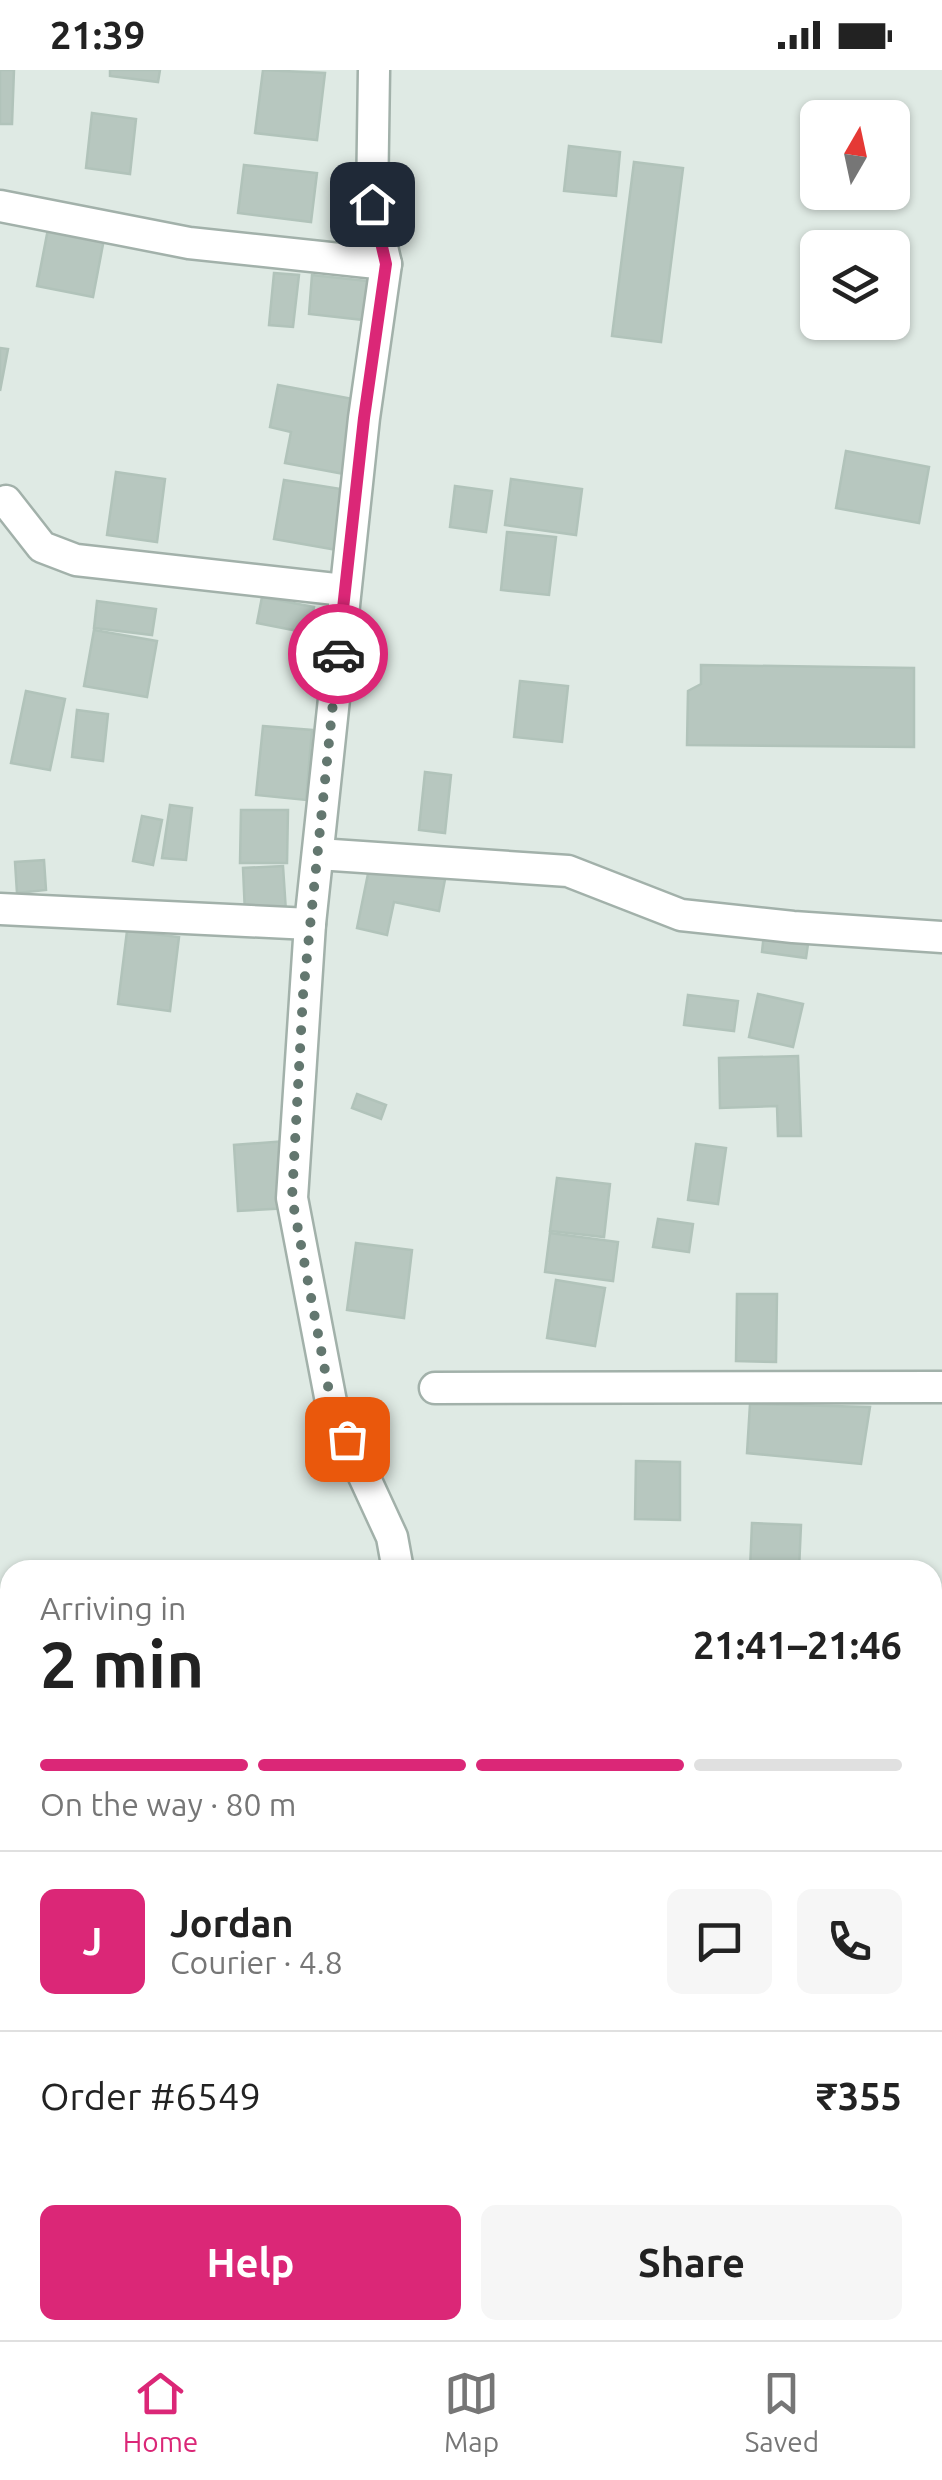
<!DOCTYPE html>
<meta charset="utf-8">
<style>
:root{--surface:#fff;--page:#f6f6f6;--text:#222;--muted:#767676;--line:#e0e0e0;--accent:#db2777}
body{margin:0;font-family:Ubuntu,sans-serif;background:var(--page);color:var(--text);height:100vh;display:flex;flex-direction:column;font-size:38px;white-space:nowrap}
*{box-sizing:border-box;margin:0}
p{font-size:32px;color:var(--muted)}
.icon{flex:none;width:55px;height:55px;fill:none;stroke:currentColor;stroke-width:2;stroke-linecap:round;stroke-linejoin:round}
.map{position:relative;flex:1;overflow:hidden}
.side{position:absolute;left:0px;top:1490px;width:942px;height:780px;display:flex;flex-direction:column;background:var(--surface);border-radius:30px 30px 0 0;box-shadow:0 2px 8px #0004}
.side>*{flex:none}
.needle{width:65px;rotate:9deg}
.fabs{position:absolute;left:800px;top:30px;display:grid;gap:20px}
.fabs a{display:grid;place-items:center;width:110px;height:110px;border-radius:15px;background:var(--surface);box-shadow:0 2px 8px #0004;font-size:50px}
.pin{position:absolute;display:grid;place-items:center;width:85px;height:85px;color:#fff;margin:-42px;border-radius:20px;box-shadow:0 5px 15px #0006}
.courier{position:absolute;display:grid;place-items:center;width:100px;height:100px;margin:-50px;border:8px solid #db2777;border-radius:50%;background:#fff;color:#222;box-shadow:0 2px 12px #0007}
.summary em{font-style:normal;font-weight:700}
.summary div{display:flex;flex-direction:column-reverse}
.summary{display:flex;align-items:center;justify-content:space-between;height:170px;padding:0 40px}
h1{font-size:65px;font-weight:700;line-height:75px}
.bar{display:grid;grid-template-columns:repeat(4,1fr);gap:15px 10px;align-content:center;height:120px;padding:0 40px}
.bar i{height:12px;border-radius:8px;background:var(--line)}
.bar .on{background:var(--accent)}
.bar p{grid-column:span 4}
.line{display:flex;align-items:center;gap:25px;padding:0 40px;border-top:2px solid var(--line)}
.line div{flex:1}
.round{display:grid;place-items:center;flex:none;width:105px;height:105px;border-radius:15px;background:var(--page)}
.button{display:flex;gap:20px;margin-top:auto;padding:20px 40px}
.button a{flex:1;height:115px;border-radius:15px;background:var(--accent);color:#fff;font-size:40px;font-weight:700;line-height:115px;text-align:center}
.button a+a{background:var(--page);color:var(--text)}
.status{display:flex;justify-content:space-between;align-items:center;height:70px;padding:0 50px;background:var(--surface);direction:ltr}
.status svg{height:28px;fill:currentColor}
.dock{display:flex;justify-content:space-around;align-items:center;height:140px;border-top:2px solid var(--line);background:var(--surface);font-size:28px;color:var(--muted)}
.dock a{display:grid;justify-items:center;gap:5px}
.dock .on{color:var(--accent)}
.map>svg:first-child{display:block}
</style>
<div class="status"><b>21:39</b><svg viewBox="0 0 49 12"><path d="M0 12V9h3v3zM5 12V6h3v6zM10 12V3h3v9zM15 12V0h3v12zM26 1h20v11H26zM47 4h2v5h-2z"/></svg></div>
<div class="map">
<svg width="942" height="2270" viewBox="0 0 942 2270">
<rect width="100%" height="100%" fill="#dfeae4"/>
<g fill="#b7c7bf" stroke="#b1c3ba" stroke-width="2.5">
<polygon points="0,0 14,0 12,54 0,54"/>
<polygon points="110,0 160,0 158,12 110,6"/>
<polygon points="263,0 325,3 317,70 255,63"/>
<polygon points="92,43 136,49 130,104 86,98"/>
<polygon points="569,76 620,82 616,126 564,121"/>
<polygon points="634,92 683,98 661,272 612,266"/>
<polygon points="244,95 317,103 311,152 238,143"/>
<polygon points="48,159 104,169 93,227 37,216"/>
<polygon points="274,203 299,205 293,257 269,255"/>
<polygon points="312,205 377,212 373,251 309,244"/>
<polygon points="0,278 8,279 0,321"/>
<polygon points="278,315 358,330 344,404 285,393 291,362 270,357"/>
<polygon points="846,381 929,397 919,453 836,438"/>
<polygon points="116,402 165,409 157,472 107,465"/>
<polygon points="511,409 582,419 576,465 505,455"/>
<polygon points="284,410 347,420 337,480 274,469"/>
<polygon points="455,416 492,421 486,462 450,457"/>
<polygon points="507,462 556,467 549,525 501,520"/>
<polygon points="262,527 314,537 308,563 257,553"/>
<polygon points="97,531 156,539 152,565 94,558"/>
<polygon points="94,560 157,571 147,627 84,616"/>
<polygon points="701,595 914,598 914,677 687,675 688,621 701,614"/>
<polygon points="520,611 568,616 562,672 514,667"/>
<polygon points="26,621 65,629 50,700 11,693"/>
<polygon points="77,640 108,644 103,691 72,687"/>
<polygon points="263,656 312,660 306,730 256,725"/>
<polygon points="425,702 451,705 445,763 419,760"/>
<polygon points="170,735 192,738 186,790 162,788"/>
<polygon points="241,740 288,740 287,793 240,793"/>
<polygon points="142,746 162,750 153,795 133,791"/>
<polygon points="371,789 446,804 439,841 394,832 387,865 357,858"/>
<polygon points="44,790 46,820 17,823 15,792"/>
<polygon points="283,796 286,842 245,844 243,798"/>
<polygon points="765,854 810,860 806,888 762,882"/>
<polygon points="127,861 179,867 170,941 118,934"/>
<polygon points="758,924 803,934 793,977 749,967"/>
<polygon points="688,925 738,931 734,961 684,955"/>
<polygon points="798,986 801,1066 778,1066 777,1036 720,1038 719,988"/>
<polygon points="357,1024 386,1035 381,1049 352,1038"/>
<polygon points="286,1071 289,1138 238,1141 234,1075"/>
<polygon points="696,1074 726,1078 718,1134 688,1130"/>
<polygon points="557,1108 610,1114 604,1167 550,1161"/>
<polygon points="658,1149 693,1154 689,1182 653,1177"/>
<polygon points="550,1163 618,1172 613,1211 545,1202"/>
<polygon points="356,1173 412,1180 404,1248 347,1240"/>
<polygon points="556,1210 605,1218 595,1276 547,1268"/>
<polygon points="737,1224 777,1224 776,1292 736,1291"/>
<polygon points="750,1334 870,1337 861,1394 747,1383"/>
<polygon points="636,1391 680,1392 680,1450 635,1449"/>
<polygon points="752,1453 801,1455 799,1500 750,1500"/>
<polygon points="0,1972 10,1973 10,2048 0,2047"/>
<polygon points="0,2194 10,2195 1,2258 0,2258"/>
<rect x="299" y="2260" width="33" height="9"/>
<polygon points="393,2260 448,2260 444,2270 389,2270"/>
<polygon points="693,2260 761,2260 779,2262 778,2270 692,2270"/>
<polygon points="873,2260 923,2260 922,2270 872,2270"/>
</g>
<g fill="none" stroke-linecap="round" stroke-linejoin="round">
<defs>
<g id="minor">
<polyline points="374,0 372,134 386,194 364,348 310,854 292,1128 332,1337 392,1467 398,1500"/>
<polyline points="0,136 189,173 386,194"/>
<polyline points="6,431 42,477 76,490 344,520"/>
<polyline points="318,784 568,801 681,845 793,857 942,867"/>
<polyline points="0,839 310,854"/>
<polyline points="435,1318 942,1317"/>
<polyline points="932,1939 942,1940"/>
</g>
</defs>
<use href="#minor" stroke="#a2b1aa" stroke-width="35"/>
<use href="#minor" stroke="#fff" stroke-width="30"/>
</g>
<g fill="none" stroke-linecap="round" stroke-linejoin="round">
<polyline stroke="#63776f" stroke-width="10" stroke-dasharray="0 18" points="338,584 303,925 292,1128 332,1337 347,1369"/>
<polyline stroke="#db2777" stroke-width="12" points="338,584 364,348 386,194 372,134"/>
</g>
</svg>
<div class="fabs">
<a><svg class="needle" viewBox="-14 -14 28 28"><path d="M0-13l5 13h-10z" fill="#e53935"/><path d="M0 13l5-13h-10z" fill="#767676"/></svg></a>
<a><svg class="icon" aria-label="layers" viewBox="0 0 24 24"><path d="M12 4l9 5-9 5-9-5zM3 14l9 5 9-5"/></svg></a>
</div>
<div class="pin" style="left:347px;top:1369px;background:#ea580c"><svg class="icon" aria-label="bag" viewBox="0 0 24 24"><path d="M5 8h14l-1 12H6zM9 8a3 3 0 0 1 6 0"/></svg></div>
<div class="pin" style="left:372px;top:134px;background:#1f2937"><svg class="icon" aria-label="home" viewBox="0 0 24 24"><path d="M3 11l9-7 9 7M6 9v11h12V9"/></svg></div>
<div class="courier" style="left:338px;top:584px"><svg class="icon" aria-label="car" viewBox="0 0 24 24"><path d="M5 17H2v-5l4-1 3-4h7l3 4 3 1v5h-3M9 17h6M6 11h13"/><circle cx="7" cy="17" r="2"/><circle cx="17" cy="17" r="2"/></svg></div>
<section class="side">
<div class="summary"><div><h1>2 min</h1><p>Arriving in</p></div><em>21:41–21:46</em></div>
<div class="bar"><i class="on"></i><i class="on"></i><i class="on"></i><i></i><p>On the way · 80 m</p></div>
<div class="line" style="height:180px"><b class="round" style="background:var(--accent);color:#fff">J</b><div><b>Jordan</b><p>Courier · 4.8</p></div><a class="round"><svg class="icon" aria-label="chat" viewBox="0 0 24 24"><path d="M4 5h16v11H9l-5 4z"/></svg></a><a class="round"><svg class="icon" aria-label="phone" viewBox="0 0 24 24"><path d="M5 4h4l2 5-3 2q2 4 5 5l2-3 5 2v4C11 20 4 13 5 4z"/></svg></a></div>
<div class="line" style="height:130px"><div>Order #6549</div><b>₹355</b></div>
<div class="button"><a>Help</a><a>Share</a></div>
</section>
</div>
<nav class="dock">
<a class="on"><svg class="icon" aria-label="home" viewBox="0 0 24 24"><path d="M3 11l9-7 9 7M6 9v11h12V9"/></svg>Home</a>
<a><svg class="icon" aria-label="map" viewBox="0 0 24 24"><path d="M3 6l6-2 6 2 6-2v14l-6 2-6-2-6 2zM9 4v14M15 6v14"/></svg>Map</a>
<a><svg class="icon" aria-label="saved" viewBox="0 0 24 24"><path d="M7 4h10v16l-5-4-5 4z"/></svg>Saved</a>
</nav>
